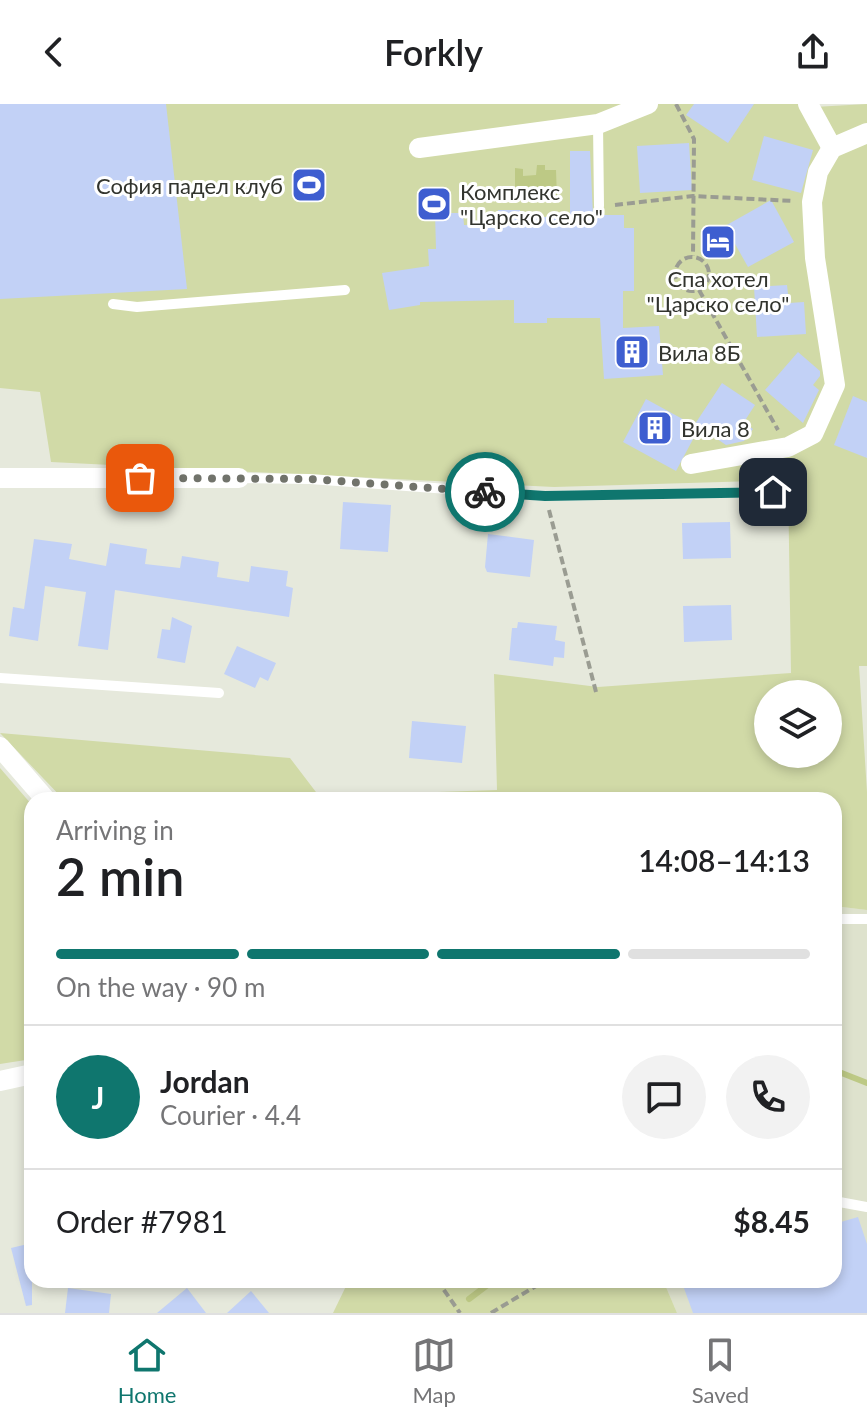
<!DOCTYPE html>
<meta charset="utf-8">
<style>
:root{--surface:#fff;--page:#f2f2f2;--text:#202124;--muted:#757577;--line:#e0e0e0;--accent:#0f766e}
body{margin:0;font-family:Lato,sans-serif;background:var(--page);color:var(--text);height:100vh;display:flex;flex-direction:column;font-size:30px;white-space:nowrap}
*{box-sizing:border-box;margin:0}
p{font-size:26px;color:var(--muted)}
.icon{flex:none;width:44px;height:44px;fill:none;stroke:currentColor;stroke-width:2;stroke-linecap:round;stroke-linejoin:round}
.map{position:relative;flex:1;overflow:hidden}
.details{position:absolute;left:24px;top:688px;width:818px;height:496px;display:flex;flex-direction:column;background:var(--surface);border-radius:24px;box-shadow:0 4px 12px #0003}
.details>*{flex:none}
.tools{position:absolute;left:754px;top:576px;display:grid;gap:16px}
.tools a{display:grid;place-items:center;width:88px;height:88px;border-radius:50%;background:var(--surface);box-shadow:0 4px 12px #0003;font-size:40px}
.pin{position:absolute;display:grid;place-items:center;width:68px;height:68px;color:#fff;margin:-34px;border-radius:16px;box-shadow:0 4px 12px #0006}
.courier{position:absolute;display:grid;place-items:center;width:80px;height:80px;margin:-40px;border:6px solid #0f766e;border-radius:50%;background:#fff;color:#222;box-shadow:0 2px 10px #0007}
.summary em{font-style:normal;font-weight:600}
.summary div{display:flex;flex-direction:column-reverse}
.summary{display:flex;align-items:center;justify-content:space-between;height:136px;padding:0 32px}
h1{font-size:52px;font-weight:600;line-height:60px}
.bar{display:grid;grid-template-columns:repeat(4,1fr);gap:12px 8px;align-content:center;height:96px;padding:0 32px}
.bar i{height:10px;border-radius:6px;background:var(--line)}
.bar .on{background:var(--accent)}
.bar p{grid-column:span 4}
.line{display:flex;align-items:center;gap:20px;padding:0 32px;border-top:2px solid var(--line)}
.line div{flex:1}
.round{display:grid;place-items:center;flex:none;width:84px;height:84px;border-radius:42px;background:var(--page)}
header{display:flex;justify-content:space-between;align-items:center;height:104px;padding:0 32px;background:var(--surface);font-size:36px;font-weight:600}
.tab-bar{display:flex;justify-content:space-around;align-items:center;height:112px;border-top:2px solid var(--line);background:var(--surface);font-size:22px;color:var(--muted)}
.tab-bar a{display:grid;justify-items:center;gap:4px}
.tab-bar .on{color:var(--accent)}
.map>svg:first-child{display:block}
</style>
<header><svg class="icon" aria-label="back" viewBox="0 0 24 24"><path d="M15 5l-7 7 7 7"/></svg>Forkly<svg class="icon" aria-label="share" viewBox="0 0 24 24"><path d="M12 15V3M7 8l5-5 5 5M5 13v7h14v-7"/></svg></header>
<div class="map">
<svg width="867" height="1209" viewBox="0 0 867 1209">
<rect width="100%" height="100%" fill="#e6e9dc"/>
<polygon fill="#dee2cd" points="834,802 867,806 867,1209 677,1209 663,1176 834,1176"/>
<g fill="#d1daa7" fill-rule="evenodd">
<path d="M 0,0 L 813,0 L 814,3 L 867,0 L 867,562 L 859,562 L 867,688 L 867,806 L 834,802 L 834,696 L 64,696 L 0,629 L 290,654 L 319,692 L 497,686 L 494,570 L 598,583 L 791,569 L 788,376 L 554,383 L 51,358 L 40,288 L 0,284 ZM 768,590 L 828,590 L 828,650 L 768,650 Z"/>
<polygon points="0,664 32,701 32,955 0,960"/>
<polygon points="349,1176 663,1176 677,1209 333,1209"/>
</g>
<polygon fill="#bdc985" points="537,61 545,61 545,66 556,66 557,94 548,94 547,89 515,89 515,64 523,65 523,72 536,71"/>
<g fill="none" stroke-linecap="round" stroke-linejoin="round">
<g stroke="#bdc985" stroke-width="6">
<polyline points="834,966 867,979"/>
<polyline points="469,1195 494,1176"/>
</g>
</g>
<g fill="#c2d1f6">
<polygon points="0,0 166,0 187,185 0,195"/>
<polygon points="694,0 754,0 728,39 686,11"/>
<polygon points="764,32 813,46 801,89 752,76"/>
<polygon points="689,39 692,86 640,89 637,42"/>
<polygon points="570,47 590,47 593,111 624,111 624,124 634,124 634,187 623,187 623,224 659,222 663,271 604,275 600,214 547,214 547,219 514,219 514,196 420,198 420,201 389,206 382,169 429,162 428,145 436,145 435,109 463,109 464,121 499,120 498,106 520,106 520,114 570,112"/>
<polygon points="771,96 794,138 748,163 725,122"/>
<polygon points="787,181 789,199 804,198 806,230 757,233 754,183"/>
<polygon points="798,248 820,267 820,272 813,281 819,286 803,319 765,286"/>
<polygon points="722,279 755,301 744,318 753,325 744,337 726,341 695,320"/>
<polygon points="853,292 867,298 867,354 834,341"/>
<polygon points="646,295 699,324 676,367 623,338"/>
<polygon points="343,398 391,401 388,448 340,445"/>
<polygon points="730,418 731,454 683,455 682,419"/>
<polygon points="488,430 534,436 530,473 487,468 485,463"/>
<polygon points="34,435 72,440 69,455 106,462 110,439 147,445 145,460 180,464 182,452 219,458 217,473 249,478 251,462 288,467 286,482 293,484 289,513 115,486 108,546 78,542 86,488 45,482 38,537 9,532 13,503 24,505"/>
<polygon points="731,501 732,536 684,538 683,502"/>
<polygon points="172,513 192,522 185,559 157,554 162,525 170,526"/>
<polygon points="518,518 557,522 555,536 565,538 564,554 554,553 553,562 509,556 512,524 517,524"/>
<polygon points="237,542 276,559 268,577 260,573 255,584 224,570"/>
<polygon points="412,617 466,622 462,659 409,654"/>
<polygon points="858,1113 867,1140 867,1209 693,1209 681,1176 834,1176 834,1120"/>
<polygon points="32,1139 32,1201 26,1202 11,1144"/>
<polygon points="68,1184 111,1190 109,1209 65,1209"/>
<polygon points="187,1184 206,1209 157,1209"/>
<polygon points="251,1187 269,1209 227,1209"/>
</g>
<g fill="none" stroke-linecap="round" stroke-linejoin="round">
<g stroke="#9a9c92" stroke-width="4" stroke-dasharray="8 4" stroke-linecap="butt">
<polyline points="676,0 694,35 693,152"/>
<polyline points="615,101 693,92 793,97"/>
<circle cx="692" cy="170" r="17"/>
<polyline points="699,186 778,326"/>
<polyline points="549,406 596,588"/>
<polyline points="437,1176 460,1209"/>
<polyline points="491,1209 546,1176"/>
</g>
<g stroke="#fff" stroke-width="10">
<polyline points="598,20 599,102"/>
<polyline points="113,200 137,203 345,186"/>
<polyline points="239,374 310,375 545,392 773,388"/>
<polyline points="0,574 219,589"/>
<polyline points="834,815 867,815"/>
<polyline points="834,1097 867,1103"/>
</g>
<g stroke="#fff" stroke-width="20">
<polyline points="808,0 832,44"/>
<polyline points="419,44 598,20 648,0"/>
<polyline points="691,360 788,343 813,330 835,281 815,154 812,98 818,68 832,44 867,29"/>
<polyline points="0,374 239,374"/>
<polyline points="0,643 46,696"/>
<polyline points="0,977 32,970"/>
</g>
</g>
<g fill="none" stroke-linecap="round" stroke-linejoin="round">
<polyline stroke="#71736b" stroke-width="8" stroke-dasharray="0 14.4" points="140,374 310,375 485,388"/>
<polyline stroke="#0f766e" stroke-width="10" points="485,388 545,392 773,388"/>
</g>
<defs>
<symbol id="stadium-square" viewBox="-11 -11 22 22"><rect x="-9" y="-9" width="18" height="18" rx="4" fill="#3e5ed0" stroke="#fff"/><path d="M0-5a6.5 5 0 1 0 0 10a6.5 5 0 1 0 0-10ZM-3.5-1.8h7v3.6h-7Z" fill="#fff"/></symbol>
<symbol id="hotel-square" viewBox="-11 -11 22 22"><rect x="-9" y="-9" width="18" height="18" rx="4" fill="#3e5ed0" stroke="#fff"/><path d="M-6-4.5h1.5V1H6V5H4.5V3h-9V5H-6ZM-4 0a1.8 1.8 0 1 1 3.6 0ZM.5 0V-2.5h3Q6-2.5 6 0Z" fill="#fff"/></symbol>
<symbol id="building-square" viewBox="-11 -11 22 22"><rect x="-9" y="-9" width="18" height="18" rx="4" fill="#3e5ed0" stroke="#fff"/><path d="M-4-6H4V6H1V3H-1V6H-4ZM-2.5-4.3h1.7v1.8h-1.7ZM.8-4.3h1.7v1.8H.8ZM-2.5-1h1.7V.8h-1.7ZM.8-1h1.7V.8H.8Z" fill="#fff"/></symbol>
</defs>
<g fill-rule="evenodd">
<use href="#stadium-square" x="289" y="61" width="40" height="40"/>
<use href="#stadium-square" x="414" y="80" width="40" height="40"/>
<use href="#hotel-square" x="698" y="118" width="40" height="40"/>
<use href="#building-square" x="612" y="228" width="40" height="40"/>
<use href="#building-square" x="635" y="304" width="40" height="40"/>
</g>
<g text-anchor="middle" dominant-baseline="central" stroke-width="6" stroke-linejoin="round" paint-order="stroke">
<g font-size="22" fill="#32342e" stroke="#fff" text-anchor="start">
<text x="283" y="81" text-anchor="end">София падел клуб</text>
<text x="460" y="87">Комплекс<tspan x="460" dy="25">"Царско село"</tspan></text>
<text x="718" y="174" text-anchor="middle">Спа хотел<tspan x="718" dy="25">"Царско село"</tspan></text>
<text x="658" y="248">Вила 8Б</text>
<text x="681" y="324">Вила 8</text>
</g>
</g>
</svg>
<div class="tools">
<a><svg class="icon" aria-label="layers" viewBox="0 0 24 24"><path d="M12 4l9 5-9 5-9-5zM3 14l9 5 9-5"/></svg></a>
</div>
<div class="pin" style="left:140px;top:374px;background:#ea580c"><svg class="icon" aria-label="bag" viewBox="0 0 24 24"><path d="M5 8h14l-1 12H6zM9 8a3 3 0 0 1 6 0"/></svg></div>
<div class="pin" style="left:773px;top:388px;background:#1f2937"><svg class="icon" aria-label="home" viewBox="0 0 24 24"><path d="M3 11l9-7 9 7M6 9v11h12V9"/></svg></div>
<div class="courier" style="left:485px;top:388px"><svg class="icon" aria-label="bike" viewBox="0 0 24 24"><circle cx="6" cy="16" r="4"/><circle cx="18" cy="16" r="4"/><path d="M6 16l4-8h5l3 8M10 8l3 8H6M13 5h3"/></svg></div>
<section class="details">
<div class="summary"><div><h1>2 min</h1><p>Arriving in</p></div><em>14:08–14:13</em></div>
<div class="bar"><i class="on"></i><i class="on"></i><i class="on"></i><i></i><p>On the way · 90 m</p></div>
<div class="line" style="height:144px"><b class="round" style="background:var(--accent);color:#fff">J</b><div><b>Jordan</b><p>Courier · 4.4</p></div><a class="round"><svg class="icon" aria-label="chat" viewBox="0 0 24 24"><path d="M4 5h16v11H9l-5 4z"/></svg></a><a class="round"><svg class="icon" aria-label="phone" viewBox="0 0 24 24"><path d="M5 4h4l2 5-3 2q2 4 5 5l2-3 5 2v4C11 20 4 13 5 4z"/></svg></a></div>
<div class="line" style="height:104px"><div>Order #7981</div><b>$8.45</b></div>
</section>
</div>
<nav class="tab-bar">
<a class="on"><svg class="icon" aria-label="home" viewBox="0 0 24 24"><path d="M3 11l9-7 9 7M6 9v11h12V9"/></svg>Home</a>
<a><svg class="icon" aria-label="map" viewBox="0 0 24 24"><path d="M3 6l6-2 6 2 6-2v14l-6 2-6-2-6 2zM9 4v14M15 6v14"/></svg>Map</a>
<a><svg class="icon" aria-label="saved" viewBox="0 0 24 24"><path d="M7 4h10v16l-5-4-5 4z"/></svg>Saved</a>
</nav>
